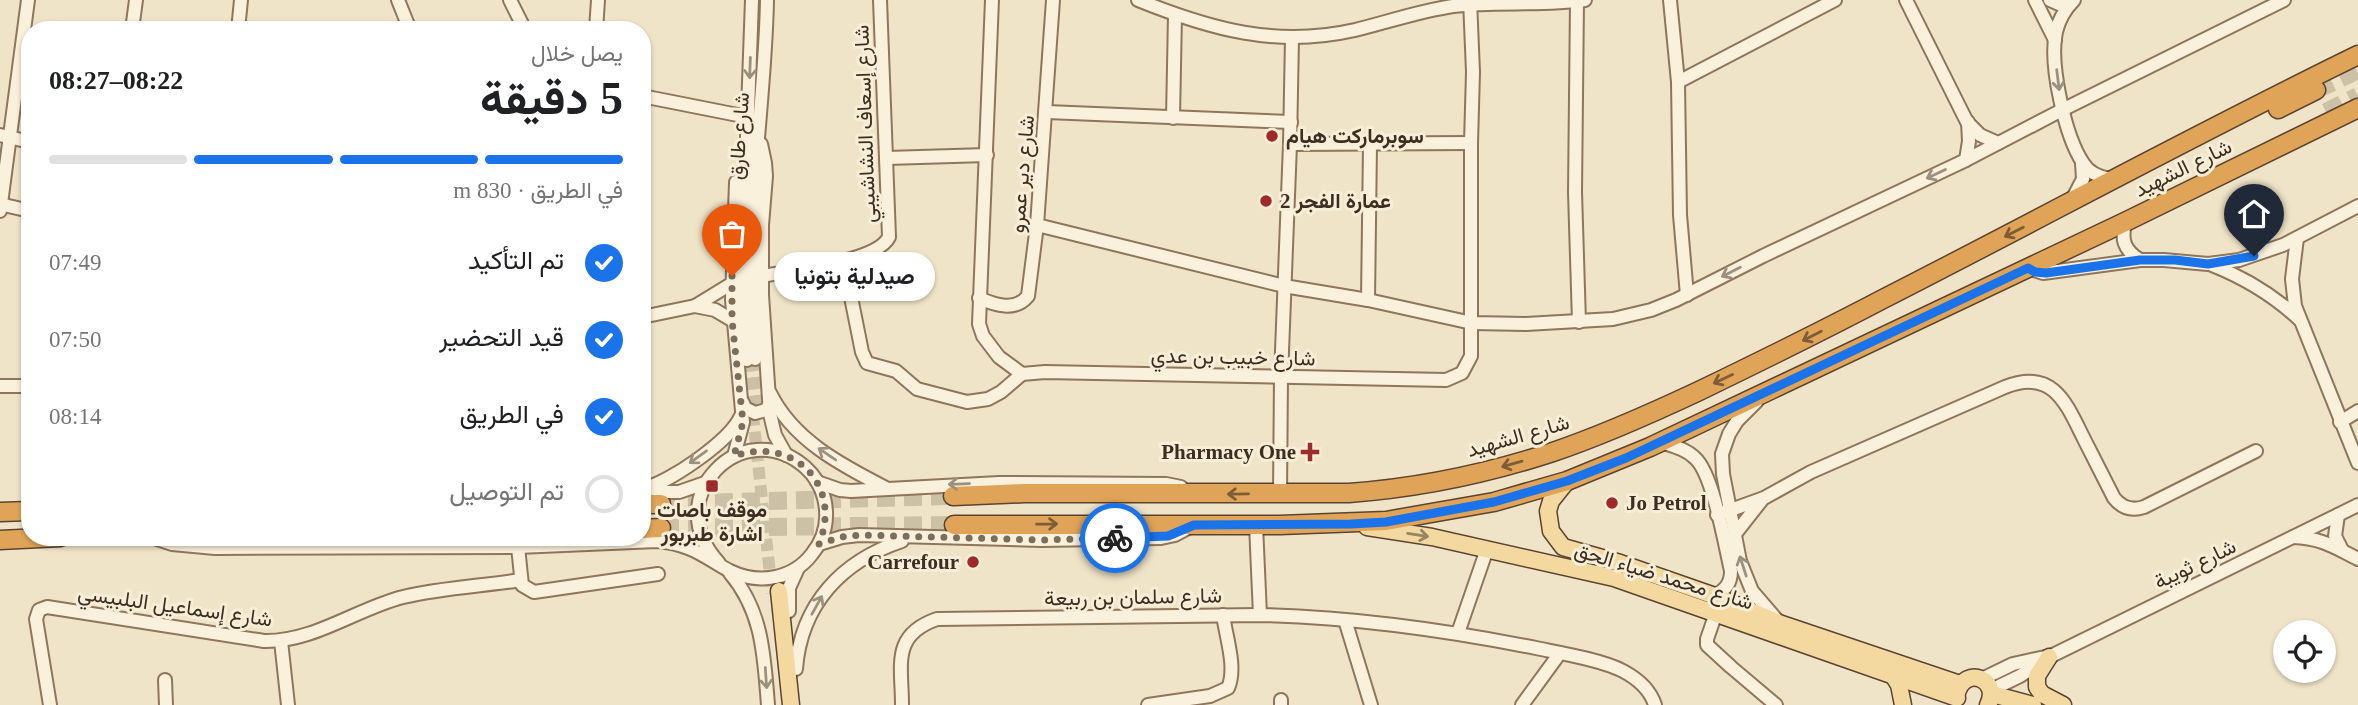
<!DOCTYPE html>
<html lang="ar">
<meta charset="utf-8">
<style>
:root{--surface:#fff;--page:#f2f2f2;--text:#202124;--muted:#757577;--line:#e0e0e0;--accent:#1a73e8}
body{margin:0;font-family:"Times New Roman",Vazirmatn,serif;background:var(--page);color:var(--text);direction:rtl;height:100vh;display:flex;flex-direction:column;font-size:26px;white-space:nowrap}
*{box-sizing:border-box;margin:0}
p{font-size:23px;color:var(--muted)}
.icon{flex:none;width:38px;height:38px;fill:none;stroke:currentColor;stroke-width:2;stroke-linecap:round;stroke-linejoin:round}
.map{position:relative;flex:1;overflow:hidden;direction:ltr}
.details{position:absolute;left:21px;top:21px;width:630px;height:525px;display:flex;flex-direction:column;background:var(--surface);border-radius:28px;box-shadow:0 2px 5px #0004;direction:rtl}
.details>*{flex:none}
.tools{position:absolute;left:2273px;top:620px;display:grid;gap:14px}
.tools a{display:grid;place-items:center;width:63px;height:63px;border-radius:50%;background:var(--surface);box-shadow:0 2px 5px #0004;font-size:35px}
.pin{position:absolute;display:grid;place-items:center;width:60px;height:60px;color:#fff;margin:-72px -30px;border-radius:50% 50% 50% 0;rotate:-45deg;box-shadow:0 0 7px #0007}
.pin .icon{rotate:45deg}
.courier{position:absolute;display:grid;place-items:center;width:70px;height:70px;margin:-35px;border:5px solid #1a73e8;border-radius:50%;background:#fff;color:#222;box-shadow:0 2px 9px #0007}
.bubble{position:absolute;height:49px;border-radius:24px;background:var(--surface);box-shadow:0 2px 5px #0004;font-size:23px;font-weight:700;line-height:49px;text-align:center;direction:rtl}
.overview em{font-style:normal;font-weight:700}
.overview div{display:flex;flex-direction:column-reverse}
.overview{display:flex;align-items:center;justify-content:space-between;height:119px;padding:0 28px}
h1{font-size:46px;font-weight:700;line-height:52px}
.bar{display:grid;grid-template-columns:repeat(4,1fr);gap:10px 7px;align-content:center;height:84px;padding:0 28px}
.bar i{height:9px;border-radius:5px;background:var(--line)}
.bar .selected{background:var(--accent)}
.bar p{grid-column:span 4}
ol{padding:0 28px;list-style:none}
li{display:flex;align-items:center;gap:21px;height:77px}
li p{margin-inline-start:auto}
li .icon{padding:7px;border-radius:50%;background:var(--accent);color:#fff;stroke-width:4}
li:last-child{color:var(--muted)}
li i{width:38px;height:38px;border:4px solid var(--line);border-radius:50%}
.map>svg:first-child{display:block}
</style>
<div class="map">
<svg width="2358" height="705" viewBox="0 0 2358 705">
<rect width="100%" height="100%" fill="#f0e4c8"/>
<g fill="none" stroke-linecap="round" stroke-linejoin="round">
<g stroke="#ccc0a6" stroke-width="12" stroke-dasharray="12 6" stroke-linecap="butt">
<polyline points="755,359 760,403"/>
<polyline points="747,360 772,593"/>
</g>
<g stroke="#ccc0a6" stroke-width="18" stroke-dasharray="18 9" stroke-linecap="butt">
<polyline points="2316,90 2358,70"/>
<polyline points="2326,112 2358,96"/>
<polyline points="661,504 953,496"/>
<polyline points="661,528 954,525"/>
</g>
<defs>
<g id="minor">
<polyline points="398,0 410,30"/>
<polyline points="510,0 525,30"/>
<polyline points="992,0 979,324 983,336 999,357 1022,374 1045,372 1446,380 1462,373 1471,356 1471,143 1473,72 1470,0"/>
<path d="M 1138,0 C 1210,29 1276,48 1355,30 C 1388,22 1419,11 1453,6 C 1497,1 1542,6 1585,0"/>
<polyline points="1670,0 1678,82 1680,215 1687,295"/>
<polyline points="1906,0 1967,122 1980,135 1998,143"/>
<polyline points="2035,0 2055,40"/>
<polyline points="2050,0 2059,4 2070,4"/>
<path d="M 2074,0 C 2065,9 2059,19 2056,32 C 2049,64 2065,136 2083,163 C 2089,173 2099,177 2110,179"/>
<polyline points="1577,1 1575,192 1579,322"/>
<polyline points="132,30 136,0"/>
<polyline points="238,30 241,0"/>
<polyline points="596,30 598,0"/>
<polyline points="1678,82 1835,0"/>
<polyline points="642,96 748,117"/>
<polyline points="1047,112 1291,122"/>
<polyline points="1173,118 1175,15"/>
<polyline points="0,135 30,142"/>
<polyline points="761,144 765,163 766,176 762,225 762,295 770,414 775,435 786,455"/>
<polyline points="1290,144 1471,143"/>
<polyline points="887,158 987,155"/>
<polyline points="1966,160 1969,141 1968,122"/>
<polyline points="2072,200 2083,179 2082,163"/>
<polyline points="0,204 30,211"/>
<polyline points="0,211 28,0"/>
<path d="M 2125,222 C 2121,240 2124,250 2140,260"/>
<polyline points="1037,225 1284,286 1368,300 1472,323 1526,324 1613,319 1651,310 1676,300 1763,256 1966,160 2062,110 2284,0"/>
<polyline points="2297,238 2292,279 2295,306 2358,463"/>
<polyline points="844,262 862,352 867,363 896,371 917,389 967,402 988,399 1001,392 1022,374"/>
<path d="M 2212,265 C 2245,278 2273,295 2299,319"/>
<polyline points="2028,268 2043,273 2140,260 2164,260 2208,264 2239,260 2283,245 2358,206"/>
<path d="M 762,276 C 790,271 877,262 889,237 L 880,0"/>
<path d="M 979,298 C 995,305 1015,312 1028,296 L 1037,225 L 1053,0"/>
<polyline points="1368,300 1370,145"/>
<polyline points="695,306 715,310 732,320"/>
<polyline points="642,317 695,306 731,284"/>
<path d="M 755,359 C 751,299 751,238 755,177 C 759,118 766,59 767,0"/>
<polyline points="747,360 742,275 752,0"/>
<polyline points="0,386 30,386"/>
<path d="M 770,393 C 793,440 841,465 886,488"/>
<polyline points="1757,401 1737,421 1729,434 1722,454 1723,474 1740,561 1752,591 1777,620"/>
<polyline points="743,403 745,408 755,413 766,410 769,405"/>
<polyline points="2340,422 2358,411"/>
<path d="M 1661,442 C 1673,446 1686,449 1695,458 C 1713,474 1725,545 1731,571 C 1731,583 1726,589 1715,596"/>
<polyline points="734,456 743,422 732,300 736,182"/>
<polyline points="817,482 840,490 851,491 999,483 1166,484 1181,487"/>
<path d="M 642,489 C 669,483 730,441 741,416"/>
<polyline points="644,492 679,492 705,483"/>
<polyline points="1280,494 1281,377 1290,144 1292,38"/>
<path d="M 1717,515 L 1764,498 L 1811,472 L 2005,387 C 2053,368 2066,403 2084,439 C 2094,459 2104,478 2114,498 C 2122,508 2132,511 2144,507 L 2256,451"/>
<polyline points="2338,515 2335,536 2341,548"/>
<polyline points="1256,525 1260,615"/>
<polyline points="1735,534 1761,501"/>
<path d="M 151,537 L 172,544 L 215,548 L 518,547 L 657,541 C 668,542 678,544 688,548 C 704,554 716,564 730,571 C 759,585 793,579 812,554 C 825,538 829,518 824,498 C 821,486 814,475 805,467 C 742,413 658,498 719,563"/>
<path d="M 2293,537 C 2322,538 2334,547 2358,559"/>
<polyline points="819,544 842,537 859,535 1041,540 1161,538 1175,535 1190,527"/>
<polyline points="518,547 522,585 534,592 658,574"/>
<path d="M 730,573 C 763,612 764,656 768,705"/>
<polyline points="789,611 789,588 798,568"/>
<polyline points="1716,613 1707,639 1707,645 1731,667 1776,705"/>
<polyline points="1345,620 1371,705"/>
<polyline points="1458,633 1487,549"/>
<polyline points="281,641 288,705"/>
<path d="M 796,669 C 801,604 842,561 902,541"/>
<polyline points="1982,679 2013,664 2045,657"/>
<polyline points="165,680 166,705"/>
<polyline points="1991,690 2020,676 2049,657 2358,505"/>
<polyline points="1281,700 1281,705"/>
<path d="M 50,705 L 36,619 L 39,610 L 47,607 L 264,641 C 314,642 356,609 403,597 C 441,588 482,586 521,580"/>
<path d="M 902,705 C 902,665 891,635 937,619 L 1260,615 C 1353,617 1445,630 1536,648 C 1560,653 1602,660 1623,671 C 1638,679 1650,689 1655,705"/>
<path d="M 1148,705 L 1210,696 L 1228,688 C 1237,668 1226,637 1223,615"/>
<polyline points="1522,705 1560,653"/>
</g>
<g id="major">
<polyline points="1567,481 1551,501 1548,511 1551,531 1563,547 1620,563 1715,596 1779,623 1960,684"/>
<polyline points="1367,527 1432,537 1614,578 1957,698"/>
<polyline points="779,591 791,705"/>
<polyline points="2049,657 2037,676 2037,687 2042,694 2063,705"/>
<polyline points="1891,672 1899,685 1903,705"/>
<path d="M 1957,693 C 1965,665 2001,679 1988,705"/>
<polyline points="1992,694 2033,705"/>
</g>
<g id="highway">
<polyline points="2278,109 2316,90"/>
<path d="M 953,496 L 1025,493 L 1349,493 C 1417,488 1485,474 1550,453 C 1601,436 1650,414 1699,391 C 1761,361 1822,331 1883,299 C 2042,218 2198,133 2358,55"/>
<polyline points="642,504 661,504"/>
<polyline points="0,512 30,511"/>
<polyline points="954,525 1280,525 1386,521 1494,502 1567,481 1650,447 2125,222 2358,108"/>
<polyline points="642,529 661,528"/>
<polyline points="0,540 61,537"/>
</g>
</defs>
<use href="#minor" stroke="#8d765c" stroke-width="16"/>
<use href="#major" stroke="#5b4430" stroke-width="19"/>
<use href="#highway" stroke="#5b4430" stroke-width="21"/>
<use href="#minor" stroke="#faf1dc" stroke-width="12"/>
<use href="#major" stroke="#f3d9a0" stroke-width="16"/>
<use href="#highway" stroke="#e0a458" stroke-width="18"/>
</g>
<defs><path id="oneway-shaft" d="M-6 0H5M1.5-3L5.5 0L1.5 3" fill="none" stroke-width="1.6" stroke-linecap="round" stroke-linejoin="round" transform="scale(1.75)"/></defs>
<g stroke="#9c907e">
<use href="#oneway-shaft" transform="translate(750 68) rotate(92)"/>
<use href="#oneway-shaft" transform="translate(2058 80) rotate(83)"/>
<use href="#oneway-shaft" transform="translate(1936 174) rotate(155)"/>
<use href="#oneway-shaft" transform="translate(1731 272) rotate(153)"/>
<use href="#oneway-shaft" transform="translate(827 454) rotate(-146)"/>
<use href="#oneway-shaft" transform="translate(698 457) rotate(144)"/>
<use href="#oneway-shaft" transform="translate(959 484) rotate(178)"/>
<use href="#oneway-shaft" transform="translate(1743 566) rotate(-108)"/>
<use href="#oneway-shaft" transform="translate(817 605) rotate(-61)"/>
<use href="#oneway-shaft" transform="translate(766 678) rotate(86)"/>
</g>
<g stroke="#7e5d36">
<use href="#oneway-shaft" transform="translate(2014 232) rotate(153)"/>
<use href="#oneway-shaft" transform="translate(1812 336) rotate(153)"/>
<use href="#oneway-shaft" transform="translate(1723 379) rotate(155)"/>
<use href="#oneway-shaft" transform="translate(1512 464) rotate(164)"/>
<use href="#oneway-shaft" transform="translate(1238 494) rotate(179)"/>
<use href="#oneway-shaft" transform="translate(1047 524) rotate(-1)"/>
</g>
<use stroke="#988460" href="#oneway-shaft" transform="translate(1418 535) rotate(9)"/>
<g fill="none" stroke-linecap="round" stroke-linejoin="round">
<path stroke="#7c6e5b" stroke-width="7" stroke-dasharray="0 12.6" d="M 732,276 L 732,320 L 743,422 L 734,456 C 793,436 843,484 819,544 L 842,537 L 859,535 L 1041,540 L 1115,538"/>
<polyline stroke="#1a73e8" stroke-width="9" points="1115,538 1168,536 1194,525 1351,524 1386,522 1494,502 1567,481 1626,458 2028,268 2035,272 2046,273 2140,260 2175,260 2208,264 2254,256"/>
</g>
<g fill="#9e2a2b" stroke="#f7eed8" stroke-width="2.5">
<circle cx="1272" cy="136" r="7"/>
<circle cx="1266" cy="201" r="7"/>
<path d="M1306.5 441.5h7v7h7v7h-7v7h-7v-7h-7v-7h7z"/>
<rect x="705" y="479" width="14" height="14" rx="3.5"/>
<circle cx="1612" cy="503" r="7"/>
<circle cx="973" cy="562" r="7"/>
</g>
<g text-anchor="middle" dominant-baseline="central" stroke-width="6" stroke-linejoin="round" paint-order="stroke">
<g font-size="21" fill="#3d2e20" stroke="#f7eed8">
<text transform="translate(865 124) rotate(-92)">شارع إسعاف النشاشيبي</text>
<text transform="translate(739 136) rotate(-86)">شارع طارق</text>
<text transform="translate(2183 168) rotate(-26)">شارع الشهيد</text>
<text transform="translate(1022 174) rotate(-85)">شارع دير عمرو</text>
<text transform="translate(1233 357) rotate(1)">شارع خبيب بن عدي</text>
<text transform="translate(1518 436) rotate(-16)">شارع الشهيد</text>
<text transform="translate(2195 564) rotate(-26)">شارع ثويبة</text>
<text transform="translate(1664 576) rotate(17)">شارع محمد ضياء الحق</text>
<text transform="translate(1133 597) rotate(-1)">شارع سلمان بن ربيعة</text>
<text transform="translate(175 606) rotate(8)">شارع إسماعيل البلبيسي</text>
</g>
<g font-size="21" font-weight="bold" fill="#3d2e20" stroke="#f7eed8" text-anchor="start">
<text x="1286" y="136">سوبرماركت هيام</text>
<text x="1280" y="201">عمارة الفجر 2</text>
<text x="1296" y="452" text-anchor="end">Pharmacy One</text>
<text x="1626" y="503">Jo Petrol</text>
<text x="712" y="510" text-anchor="middle">موقف باصات<tspan x="712" dy="24">اشارة طبربور</tspan></text>
<text x="959" y="562" text-anchor="end">Carrefour</text>
</g>
</g>
</svg>
<div class="tools">
<a><svg class="icon" aria-label="locate" viewBox="0 0 24 24"><circle cx="12" cy="12" r="6"/><path d="M12 2v4M12 18v4M2 12h4M18 12h4"/></svg></a>
</div>
<div class="pin" style="left:732px;top:276px;background:#ea580c"><svg class="icon" aria-label="bag" viewBox="0 0 24 24"><path d="M5 8h14l-1 12H6zM9 8a3 3 0 0 1 6 0"/></svg></div>
<div class="pin" style="left:2254px;top:256px;background:#1f2937"><svg class="icon" aria-label="home" viewBox="0 0 24 24"><path d="M3 11l9-7 9 7M6 9v11h12V9"/></svg></div>
<div class="courier" style="left:1115px;top:538px"><svg class="icon" aria-label="bike" viewBox="0 0 24 24"><circle cx="6" cy="16" r="4"/><circle cx="18" cy="16" r="4"/><path d="M6 16l4-8h5l3 8M10 8l3 8H6M13 5h3"/></svg></div>
<div class="bubble" style="left:774px;top:252px;width:161px">صيدلية بتونيا</div>
<section class="details">
<div class="overview"><div><h1>5 دقيقة</h1><p>يصل خلال</p></div><em>08:22–08:27</em></div>
<div class="bar"><i class="selected"></i><i class="selected"></i><i class="selected"></i><i></i><p>في الطريق · 830 m</p></div>
<ol>
<li><svg class="icon" aria-label="check" viewBox="0 0 24 24"><path d="M5 12l5 5 9-10"/></svg>تم التأكيد<p>07:49</p></li>
<li><svg class="icon" aria-label="check" viewBox="0 0 24 24"><path d="M5 12l5 5 9-10"/></svg>قيد التحضير<p>07:50</p></li>
<li><svg class="icon" aria-label="check" viewBox="0 0 24 24"><path d="M5 12l5 5 9-10"/></svg>في الطريق<p>08:14</p></li>
<li><i></i>تم التوصيل</li>
</ol>
</section>
</div>
